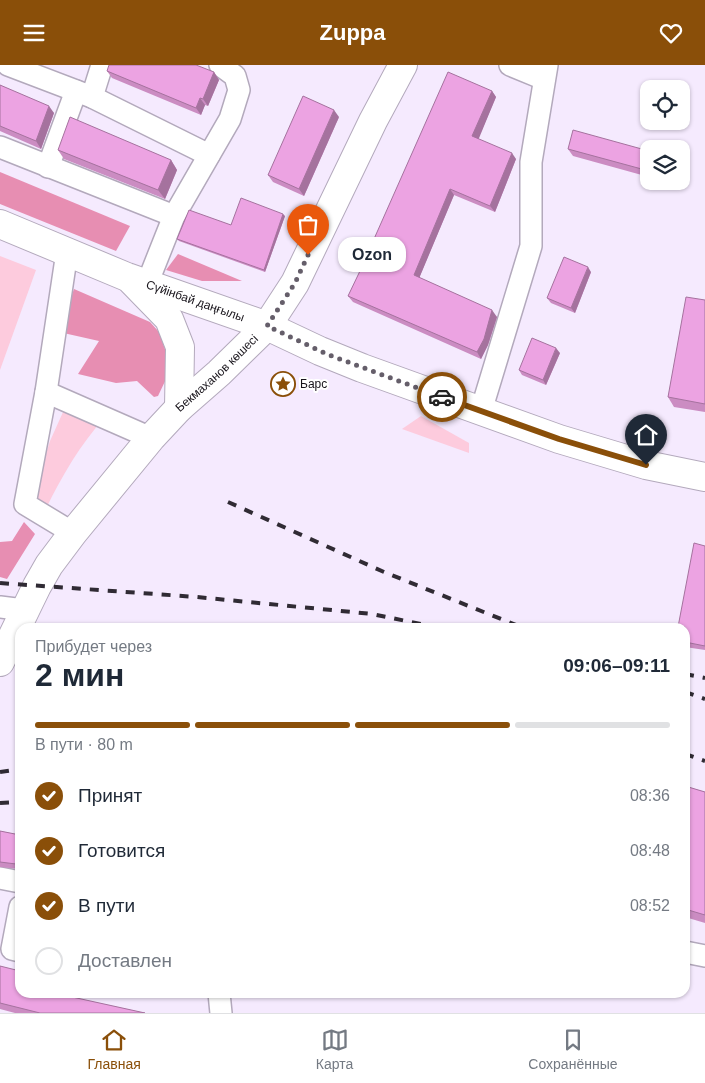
<!DOCTYPE html>
<html lang="ru">
<meta charset="utf-8">
<style>
:root{--surface:#fff;--page:#f2f2f3;--text:#1f2937;--muted:#747a83;--line:#e0e1e3;--accent:#8a4f09}
body{margin:0;font-family:Arial,sans-serif;background:var(--page);color:var(--text);height:100vh;display:flex;flex-direction:column;font-size:19px;white-space:nowrap}
*{box-sizing:border-box;margin:0}
p{font-size:16px;color:var(--muted)}
.icon{flex:none;width:28px;height:28px;fill:none;stroke:currentColor;stroke-width:2;stroke-linecap:round;stroke-linejoin:round}
.map{position:relative;flex:1;overflow:hidden}
.details{position:absolute;left:15px;top:558px;width:675px;height:375px;display:flex;flex-direction:column;background:var(--surface);border-radius:15px;box-shadow:0 1px 4px #0004}
.details>*{flex:none}
.controls{position:absolute;left:640px;top:15px;display:grid;gap:10px}
.controls a{display:grid;place-items:center;width:50px;height:50px;border-radius:10px;background:var(--surface);box-shadow:0 1px 4px #0004;font-size:25px}
.pin{position:absolute;display:grid;place-items:center;width:42px;height:42px;color:#fff;margin:-51px -21px;border-radius:50% 50% 50% 0;rotate:-45deg;box-shadow:0 0 5px #0007}
.pin .icon{rotate:45deg}
.courier{position:absolute;display:grid;place-items:center;width:50px;height:50px;margin:-25px;border:4px solid #8a4f09;border-radius:50%;background:#fff;color:#222;box-shadow:0 1px 6px #0007}
.bubble{position:absolute;height:35px;border-radius:15px;background:var(--surface);box-shadow:0 1px 4px #0004;font-size:16px;font-weight:700;line-height:35px;text-align:center}
.head em{font-style:normal;font-weight:700}
.head div{display:flex;flex-direction:column-reverse}
.head{display:flex;align-items:center;justify-content:space-between;height:85px;padding:0 20px}
h1{font-size:32px;font-weight:700;line-height:38px}
.bar{display:grid;grid-template-columns:repeat(4,1fr);gap:8px 5px;align-content:center;height:60px;padding:0 20px}
.bar i{height:6px;border-radius:4px;background:var(--line)}
.bar .active{background:var(--accent)}
.bar p{grid-column:span 4}
ol{padding:0 20px;list-style:none}
li{display:flex;align-items:center;gap:15px;height:55px}
li p{margin-inline-start:auto}
li .icon{padding:5px;border-radius:50%;background:var(--accent);color:#fff;stroke-width:4}
li:last-child{color:var(--muted)}
li i{width:28px;height:28px;border:2px solid var(--line);border-radius:50%}
header{display:flex;justify-content:space-between;align-items:center;height:65px;padding:0 20px;background:var(--accent);color:#fff;font-size:22px;font-weight:700}
.tab-bar{display:flex;justify-content:space-around;align-items:center;height:70px;border-top:1px solid var(--line);background:var(--surface);font-size:14px;color:var(--muted)}
.tab-bar a{display:grid;justify-items:center;gap:2px}
.tab-bar .active{color:var(--accent)}
.map>svg:first-child{display:block}
</style>
<header><svg class="icon" aria-label="menu" viewBox="0 0 24 24"><path d="M4 6h16M4 12h16M4 18h16"/></svg>Zuppa<svg class="icon" aria-label="heart" viewBox="0 0 24 24"><path d="M12 20l-8-8c-3-5 5-10 8-4 3-6 11-1 8 4z"/></svg></header>
<div class="map">
<svg width="705" height="948" viewBox="0 0 705 948">
<rect width="100%" height="100%" fill="#f5eafe"/>
<g fill="#fdcbdd">
<polygon points="0,191 36,205 0,305"/>
<path d="M 68,336 L 105,352 C 79,381 60,414 43,450 L 29,442 L 50,376 Z"/>
<polygon points="421,351 469,378 469,388 402,364"/>
</g>
<g fill="#e78eb2">
<polygon points="0,107 130,161 116,186 0,139"/>
<polygon points="178,189 242,216 202,216 166,205"/>
<polygon points="74,224 150,257 159,267 165,284 168,310 158,331 154,332 137,316 116,318 78,309 99,276 59,267"/>
<polygon points="24,457 35,469 7,514 0,512 0,477 12,476"/>
</g>
<g fill="none" stroke-linecap="round" stroke-linejoin="round">
<defs>
<g id="minor">
<polyline points="8,0 92,32 209,90"/>
<polyline points="510,0 544,14"/>
<polyline points="92,32 102,0"/>
<polyline points="0,82 174,151"/>
<polyline points="48,102 76,26"/>
<polyline points="67,187 46,327 25,439 73,468"/>
<polyline points="147,219 174,151 230,54 239,25 235,11 220,0"/>
<polyline points="46,327 151,373"/>
<polyline points="481,346 531,181 531,97 547,0"/>
<polyline points="0,542 24,545"/>
<polyline points="0,813 20,817"/>
<polyline points="20,842 12,884 20,886"/>
<polyline points="685,887 705,891"/>
<polyline points="219,928 221,948"/>
</g>
<g id="major">
<path id="s1" d="M 0,159 L 127,212 L 267,261 L 320,286 L 362,303 L 559,374 L 646,400 L 705,412"/>
<polyline points="132,216 169,254 180,282 179,343"/>
<path id="s2" d="M 0,597 L 37,521 L 49,500 L 73,468 L 151,373 L 179,343 L 219,308 L 267,261 L 295,218 L 373,56 L 403,0"/>
</g>
</defs>
<use href="#minor" stroke="#b3a9bc" stroke-width="24"/>
<use href="#major" stroke="#b3a9bc" stroke-width="30"/>
<use href="#minor" stroke="#fff" stroke-width="21"/>
<use href="#major" stroke="#fff" stroke-width="28"/>
<g stroke="#302b34" stroke-width="4" stroke-dasharray="9 9" stroke-linecap="butt">
<polyline points="228,437 384,507 521,562"/>
<polyline points="0,518 197,532 372,549 435,562"/>
<polyline points="685,609 705,613"/>
<polyline points="685,627 705,634"/>
<polyline points="685,689 705,696"/>
<polyline points="0,707 20,704"/>
<polyline points="0,738 20,737"/>
</g>
</g>
<g fill="#cb8cc2">
<polygon points="107,6 214,7 219,15 208,41 205,40 201,50 112,13"/>
<polygon points="0,20 54,48 41,84 0,66"/>
<polygon points="492,26 496,32 478,74 516,94 495,147 454,130 419,213 497,252 488,280 481,294 353,237 348,231 371,184 370,183"/>
<polygon points="339,52 304,131 273,117 268,110"/>
<polygon points="568,84 649,86 649,112 573,91"/>
<polygon points="58,85 171,95 177,105 165,134 64,94"/>
<polygon points="285,151 265,207 179,176 177,174 231,160"/>
<polygon points="591,207 575,248 551,238 547,233"/>
<polygon points="705,235 705,347 674,342 668,332"/>
<polygon points="560,288 546,320 522,310 519,305"/>
<polygon points="705,481 705,585 685,582 685,562"/>
<polygon points="685,721 705,727 705,858 685,852"/>
<polygon points="0,766 20,770 19,804 0,802"/>
<polygon points="0,901 20,928 61,928 61,930 145,948 15,948 0,944"/>
</g>
<g fill="#a5729e">
<polygon points="214,7 219,15 208,41 203,34"/>
<polygon points="492,26 496,32 477,78 472,71"/>
<polygon points="200,33 205,40 201,50 196,43"/>
<polygon points="49,41 54,48 41,84 36,76"/>
<polygon points="334,45 339,52 304,131 299,124"/>
<polygon points="512,88 516,94 495,147 490,141"/>
<polygon points="171,95 177,105 165,134 158,125"/>
<polygon points="450,124 454,130 418,216 414,210"/>
<polygon points="283,149 285,151 265,207 264,205"/>
<polygon points="588,202 591,207 575,248 571,243"/>
<polygon points="492,245 497,252 488,280 481,294 477,287"/>
<polygon points="556,283 560,288 546,320 543,315"/>
<polygon points="20,780 20,801 19,804 16,799"/>
<polygon points="54,928 61,928 59,936"/>
</g>
<g fill="#eca3e2" stroke="#a5729e">
<polygon points="109,0 196,0 214,7 203,34 200,33 196,43 107,6"/>
<polygon points="448,7 492,26 472,71 512,88 490,141 450,124 414,210 492,245 484,274 477,287 348,231 371,183 370,183"/>
<polygon points="0,20 49,41 36,76 0,61"/>
<polygon points="303,31 334,45 299,124 268,110"/>
<polygon points="70,52 171,95 158,125 58,85"/>
<polygon points="573,65 649,86 649,106 568,84"/>
<polygon points="241,133 283,149 264,205 177,174 189,145 231,160"/>
<polygon points="564,192 588,202 571,243 547,233"/>
<polygon points="686,232 705,235 705,339 668,332"/>
<polygon points="532,273 556,283 543,315 519,305"/>
<polygon points="694,478 705,481 705,581 685,577 685,562 678,562"/>
<polygon points="685,721 705,727 705,850 685,844"/>
<polygon points="0,766 20,770 20,780 16,799 0,797"/>
<polygon points="0,901 20,906 20,928 54,928 145,948 40,948 0,938"/>
</g>
<g fill="none" stroke-linecap="round" stroke-linejoin="round">
<polyline stroke="#655e6a" stroke-width="5" stroke-dasharray="0 9" points="308,190 295,218 267,261 329,290 442,332"/>
<polyline stroke="#8a4f09" stroke-width="6" points="442,332 559,374 646,400"/>
</g>
<defs>
<symbol id="sight-ring" viewBox="-11 -11 22 22"><circle r="9.5" fill="#fff" stroke="#8a4f09" stroke-width="1.5"/><path d="M0-6L1.8-2.2L6-1.7L2.9 1.2L3.7 5.4L0 3.3L-3.7 5.4L-2.9 1.2L-6-1.7L-1.8-2.2Z" fill="#8a4f09"/></symbol>
</defs>
<g fill-rule="evenodd">
<use href="#sight-ring" x="269" y="305" width="28" height="28"/>
</g>
<g text-anchor="middle" dominant-baseline="central" stroke-width="4" stroke-linejoin="round" paint-order="stroke">
<g font-size="12" fill="#17131a" stroke="#fff">
<text stroke="none"><textPath href="#s1" startOffset="210">Сүйінбай даңғылы</textPath></text>
<text stroke="none"><textPath href="#s2" startOffset="364">Бекмаханов көшесі</textPath></text>
</g>
<g font-size="12" fill="#17131a" stroke="#fff" text-anchor="start">
<text x="300" y="319">Барс</text>
</g>
</g>
</svg>
<div class="controls">
<a><svg class="icon" aria-label="locate" viewBox="0 0 24 24"><circle cx="12" cy="12" r="6"/><path d="M12 2v4M12 18v4M2 12h4M18 12h4"/></svg></a>
<a><svg class="icon" aria-label="layers" viewBox="0 0 24 24"><path d="M12 4l9 5-9 5-9-5zM3 14l9 5 9-5"/></svg></a>
</div>
<div class="pin" style="left:308px;top:190px;background:#ea580c"><svg class="icon" aria-label="bag" viewBox="0 0 24 24"><path d="M5 8h14l-1 12H6zM9 8a3 3 0 0 1 6 0"/></svg></div>
<div class="pin" style="left:646px;top:400px;background:#1f2937"><svg class="icon" aria-label="home" viewBox="0 0 24 24"><path d="M3 11l9-7 9 7M6 9v11h12V9"/></svg></div>
<div class="courier" style="left:442px;top:332px"><svg class="icon" aria-label="car" viewBox="0 0 24 24"><path d="M5 17H2v-5l4-1 3-4h7l3 4 3 1v5h-3M9 17h6M6 11h13"/><circle cx="7" cy="17" r="2"/><circle cx="17" cy="17" r="2"/></svg></div>
<div class="bubble" style="left:338px;top:172px;width:68px">Ozon</div>
<section class="details">
<div class="head"><div><h1>2 мин</h1><p>Прибудет через</p></div><em>09:06–09:11</em></div>
<div class="bar"><i class="active"></i><i class="active"></i><i class="active"></i><i></i><p>В пути · 80 m</p></div>
<ol>
<li><svg class="icon" aria-label="check" viewBox="0 0 24 24"><path d="M5 12l5 5 9-10"/></svg>Принят<p>08:36</p></li>
<li><svg class="icon" aria-label="check" viewBox="0 0 24 24"><path d="M5 12l5 5 9-10"/></svg>Готовится<p>08:48</p></li>
<li><svg class="icon" aria-label="check" viewBox="0 0 24 24"><path d="M5 12l5 5 9-10"/></svg>В пути<p>08:52</p></li>
<li><i></i>Доставлен</li>
</ol>
</section>
</div>
<nav class="tab-bar">
<a class="active"><svg class="icon" aria-label="home" viewBox="0 0 24 24"><path d="M3 11l9-7 9 7M6 9v11h12V9"/></svg>Главная</a>
<a><svg class="icon" aria-label="map" viewBox="0 0 24 24"><path d="M3 6l6-2 6 2 6-2v14l-6 2-6-2-6 2zM9 4v14M15 6v14"/></svg>Карта</a>
<a><svg class="icon" aria-label="saved" viewBox="0 0 24 24"><path d="M7 4h10v16l-5-4-5 4z"/></svg>Сохранённые</a>
</nav>
